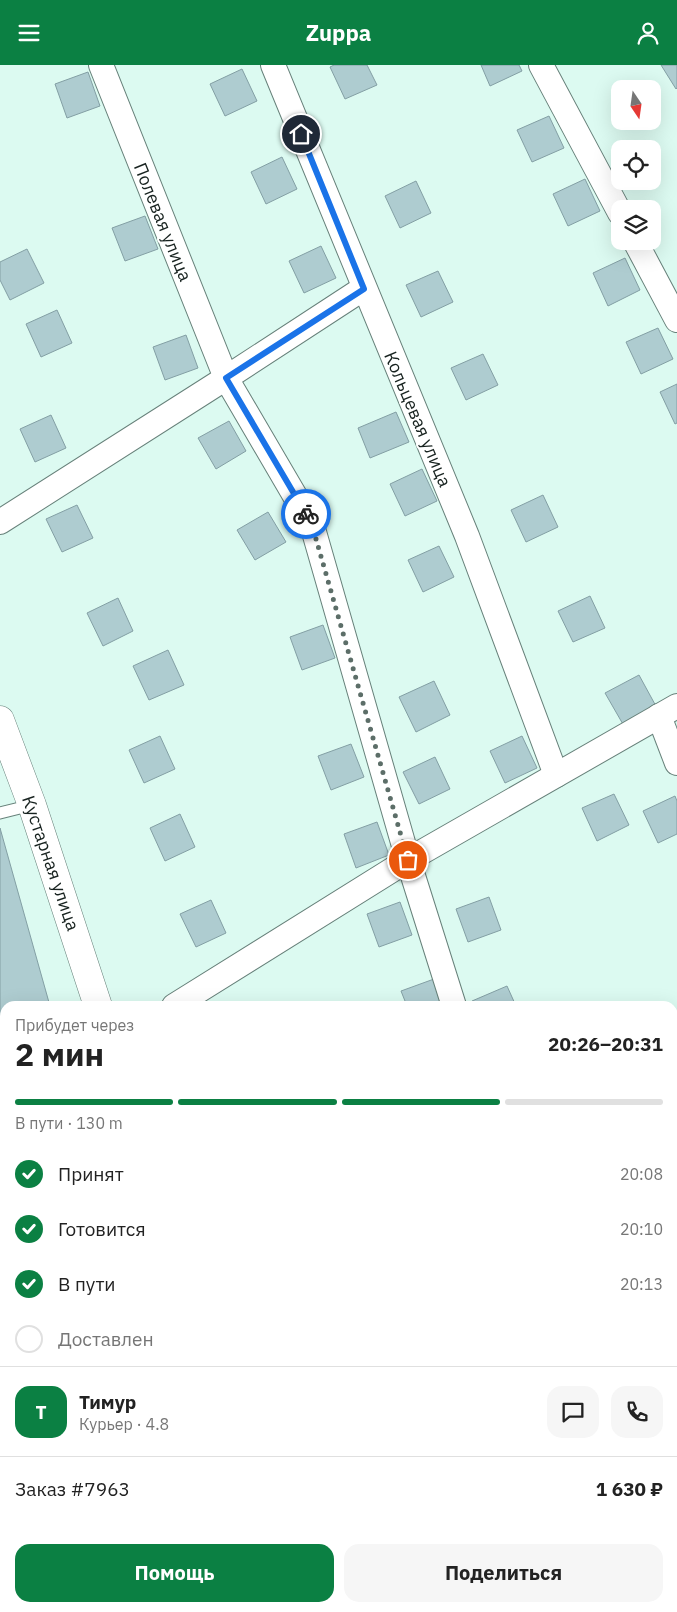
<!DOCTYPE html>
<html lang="ru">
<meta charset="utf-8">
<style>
:root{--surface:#fff;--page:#f6f6f6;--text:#222;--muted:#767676;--line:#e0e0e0;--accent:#0b8043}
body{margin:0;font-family:"IBM Plex Sans",sans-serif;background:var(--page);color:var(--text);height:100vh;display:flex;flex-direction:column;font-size:19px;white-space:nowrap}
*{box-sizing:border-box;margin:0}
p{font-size:16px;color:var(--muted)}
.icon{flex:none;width:28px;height:28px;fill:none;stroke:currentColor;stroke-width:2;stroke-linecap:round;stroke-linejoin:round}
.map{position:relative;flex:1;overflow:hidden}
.drawer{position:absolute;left:0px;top:936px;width:678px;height:611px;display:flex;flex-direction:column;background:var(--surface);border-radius:15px 15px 0 0;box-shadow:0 5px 20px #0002}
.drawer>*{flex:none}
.needle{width:32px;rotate:167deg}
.buttons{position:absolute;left:611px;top:15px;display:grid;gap:10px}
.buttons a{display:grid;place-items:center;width:50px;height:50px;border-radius:10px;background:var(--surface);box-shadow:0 5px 20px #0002;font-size:25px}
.pin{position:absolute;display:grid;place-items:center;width:42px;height:42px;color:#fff;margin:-21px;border:2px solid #fff;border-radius:50%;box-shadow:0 1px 5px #0007}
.courier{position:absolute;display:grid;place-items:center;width:50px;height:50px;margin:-25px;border:4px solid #1a73e8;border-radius:50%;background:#fff;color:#222;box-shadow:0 1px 6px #0007}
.overview em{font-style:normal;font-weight:700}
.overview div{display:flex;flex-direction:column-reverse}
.overview{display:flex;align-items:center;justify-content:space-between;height:85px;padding:0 15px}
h1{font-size:32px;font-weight:700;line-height:38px}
.bar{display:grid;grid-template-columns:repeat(4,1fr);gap:8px 5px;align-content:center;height:60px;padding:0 15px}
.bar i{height:6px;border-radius:4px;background:var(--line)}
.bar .selected{background:var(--accent)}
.bar p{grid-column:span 4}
.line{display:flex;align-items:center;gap:12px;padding:0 15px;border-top:1px solid var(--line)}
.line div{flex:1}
.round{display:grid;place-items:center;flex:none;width:52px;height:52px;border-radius:15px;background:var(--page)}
ol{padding:0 15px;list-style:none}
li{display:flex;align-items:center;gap:15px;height:55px}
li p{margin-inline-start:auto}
li .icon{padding:5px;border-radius:50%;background:var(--accent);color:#fff;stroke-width:4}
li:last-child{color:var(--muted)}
li i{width:28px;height:28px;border:2px solid var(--line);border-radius:50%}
.action{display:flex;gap:10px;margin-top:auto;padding:10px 15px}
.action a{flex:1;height:58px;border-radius:15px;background:var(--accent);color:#fff;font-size:20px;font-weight:700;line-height:58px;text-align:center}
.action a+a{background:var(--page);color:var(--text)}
header{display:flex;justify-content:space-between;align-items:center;height:65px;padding:0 15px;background:var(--accent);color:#fff;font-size:22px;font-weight:700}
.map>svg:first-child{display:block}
</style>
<header><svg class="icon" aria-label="menu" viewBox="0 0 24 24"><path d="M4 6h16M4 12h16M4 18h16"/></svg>Zuppa<svg class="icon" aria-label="person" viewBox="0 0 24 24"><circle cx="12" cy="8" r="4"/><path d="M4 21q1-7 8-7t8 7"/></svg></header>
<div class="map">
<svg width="677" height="1547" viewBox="0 0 677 1547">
<rect width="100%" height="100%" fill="#dcfaf1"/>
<polygon fill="#b4ba92" points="0,1106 5,1107 5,1245 0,1249"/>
<g fill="#aeccd0" stroke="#839fa4">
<polygon points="334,0 367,0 377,20 345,34 330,2"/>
<polygon points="481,0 519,0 522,6 490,21"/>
<polygon points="661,0 677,0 677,23 676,24"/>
<polygon points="242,4 257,36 225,51 210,19"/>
<polygon points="88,7 100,41 67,53 55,19"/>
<polygon points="549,51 564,83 532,97 517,65"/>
<polygon points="282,92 297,124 266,139 251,107"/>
<polygon points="585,114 600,146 568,161 553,129"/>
<polygon points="416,116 431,148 400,163 385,131"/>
<polygon points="145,151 158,184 125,196 112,163"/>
<polygon points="321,181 336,213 304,228 289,196"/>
<polygon points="27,184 44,218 10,235 0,215 0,197"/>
<polygon points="625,193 640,225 608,241 593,208"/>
<polygon points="438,206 453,237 421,252 406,220"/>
<polygon points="57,245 72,278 41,292 26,259"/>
<polygon points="658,263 673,294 641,309 626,277"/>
<polygon points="186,270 198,303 165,315 153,282"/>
<polygon points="483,289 498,320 466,335 451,303"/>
<polygon points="677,319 677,358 675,359 660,327"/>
<polygon points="396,347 409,377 370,393 358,363"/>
<polygon points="51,350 66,383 35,397 20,364"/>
<polygon points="229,356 246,386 216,404 198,373"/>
<polygon points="422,404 437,436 405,451 390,419"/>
<polygon points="543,430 558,462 526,477 511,445"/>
<polygon points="77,440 93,473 62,487 46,454"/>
<polygon points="268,447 286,477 255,495 237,465"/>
<polygon points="439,481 454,512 423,527 408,495"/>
<polygon points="590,531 605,563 573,577 558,546"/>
<polygon points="118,533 133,566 103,581 87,548"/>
<polygon points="323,560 335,593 302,605 290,572"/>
<polygon points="168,585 184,620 149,635 133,601"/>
<polygon points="639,610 657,643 624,661 605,628"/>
<polygon points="434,616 450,650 416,667 399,632"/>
<polygon points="160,671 175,704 144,718 129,685"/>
<polygon points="522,671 537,703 505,718 490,686"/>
<polygon points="351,679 364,712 331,725 318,691"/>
<polygon points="435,692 450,724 419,739 403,707"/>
<polygon points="614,729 629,760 597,776 582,743"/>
<polygon points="675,731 677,736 677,769 658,778 643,746"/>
<polygon points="180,749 195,782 165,796 150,763"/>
<polygon points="377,757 389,790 356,803 344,769"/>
<polygon points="0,763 50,941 5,941 5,1007 0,989"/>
<polygon points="489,832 501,865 468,877 456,844"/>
<polygon points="211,835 226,868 196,882 180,849"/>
<polygon points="400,837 412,870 379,882 367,849"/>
<polygon points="434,914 444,941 407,941 401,926"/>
<polygon points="507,921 516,941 475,941 472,936"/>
<polygon points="677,1088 677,1134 672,1136 672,1091"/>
</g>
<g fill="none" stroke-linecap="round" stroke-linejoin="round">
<defs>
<polyline id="lane" points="0,748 32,740"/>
<g id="street">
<polyline points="101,0 226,313 364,223"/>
<polyline points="273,0 467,471 556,710"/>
<polyline points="541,0 620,148"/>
<polyline points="635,176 677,255"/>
<polyline points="0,457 226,313 312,460 408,795 454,941"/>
<polyline points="659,651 677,698"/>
<polyline points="174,941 408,795 677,641"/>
<polyline points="672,1362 677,1366"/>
</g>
<g id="secondary">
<polyline points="0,655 32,740 98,941"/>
<polyline points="278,1542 279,1547"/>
</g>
</defs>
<use href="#lane" stroke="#67817a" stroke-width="13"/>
<use href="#street" stroke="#67817a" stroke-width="26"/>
<use href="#secondary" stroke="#67817a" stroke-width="29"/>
<use href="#lane" stroke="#fff" stroke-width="11"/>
<use href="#street" stroke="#fff" stroke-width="24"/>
<use href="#secondary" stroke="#fff" stroke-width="28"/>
</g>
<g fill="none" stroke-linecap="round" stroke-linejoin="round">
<polyline stroke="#5c6e68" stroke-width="5" stroke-dasharray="0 9" points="306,449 312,460 408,795"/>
<polyline stroke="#1a73e8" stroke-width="6" points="301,69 364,224 226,313 306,449"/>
</g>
<g text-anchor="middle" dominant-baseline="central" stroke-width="4" stroke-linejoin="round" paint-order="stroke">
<g font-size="18" fill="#17221f" stroke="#fff">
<text transform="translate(163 157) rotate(68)">Полевая улица</text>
<text transform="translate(418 354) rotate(67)">Кольцевая улица</text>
<text transform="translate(51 798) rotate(71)">Кустарная улица</text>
</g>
</g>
</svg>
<div class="buttons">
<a><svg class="needle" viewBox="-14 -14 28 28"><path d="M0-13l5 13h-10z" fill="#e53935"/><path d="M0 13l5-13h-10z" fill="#767676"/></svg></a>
<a><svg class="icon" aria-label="locate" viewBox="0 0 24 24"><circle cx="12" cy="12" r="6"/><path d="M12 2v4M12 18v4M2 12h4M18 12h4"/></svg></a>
<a><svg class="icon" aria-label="layers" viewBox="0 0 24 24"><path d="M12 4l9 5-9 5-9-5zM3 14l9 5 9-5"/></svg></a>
</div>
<div class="pin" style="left:408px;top:795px;background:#ea580c"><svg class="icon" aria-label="bag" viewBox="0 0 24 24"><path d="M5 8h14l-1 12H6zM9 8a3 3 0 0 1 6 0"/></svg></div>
<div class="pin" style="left:301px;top:69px;background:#1f2937"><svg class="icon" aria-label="home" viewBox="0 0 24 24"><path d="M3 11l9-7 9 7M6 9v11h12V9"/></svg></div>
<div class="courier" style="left:306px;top:449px"><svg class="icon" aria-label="bike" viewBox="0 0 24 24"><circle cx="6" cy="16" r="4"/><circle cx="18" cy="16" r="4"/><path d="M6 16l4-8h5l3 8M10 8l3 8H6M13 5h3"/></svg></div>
<section class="drawer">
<div class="overview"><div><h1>2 мин</h1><p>Прибудет через</p></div><em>20:26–20:31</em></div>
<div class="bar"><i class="selected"></i><i class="selected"></i><i class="selected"></i><i></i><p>В пути · 130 m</p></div>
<ol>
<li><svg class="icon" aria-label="check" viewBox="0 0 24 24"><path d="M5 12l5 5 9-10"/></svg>Принят<p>20:08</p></li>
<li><svg class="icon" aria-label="check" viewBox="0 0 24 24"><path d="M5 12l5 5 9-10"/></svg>Готовится<p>20:10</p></li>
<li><svg class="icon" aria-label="check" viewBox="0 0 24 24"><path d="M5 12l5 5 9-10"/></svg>В пути<p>20:13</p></li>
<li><i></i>Доставлен</li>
</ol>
<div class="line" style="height:90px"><b class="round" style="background:var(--accent);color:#fff">Т</b><div><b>Тимур</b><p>Курьер · 4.8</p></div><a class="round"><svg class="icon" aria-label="chat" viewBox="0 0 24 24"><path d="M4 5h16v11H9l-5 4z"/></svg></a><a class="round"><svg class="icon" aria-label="phone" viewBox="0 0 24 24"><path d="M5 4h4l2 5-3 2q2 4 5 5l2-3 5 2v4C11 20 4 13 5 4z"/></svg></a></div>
<div class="line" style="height:65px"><div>Заказ #7963</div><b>1 630 ₽</b></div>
<div class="action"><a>Помощь</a><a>Поделиться</a></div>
</section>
</div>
